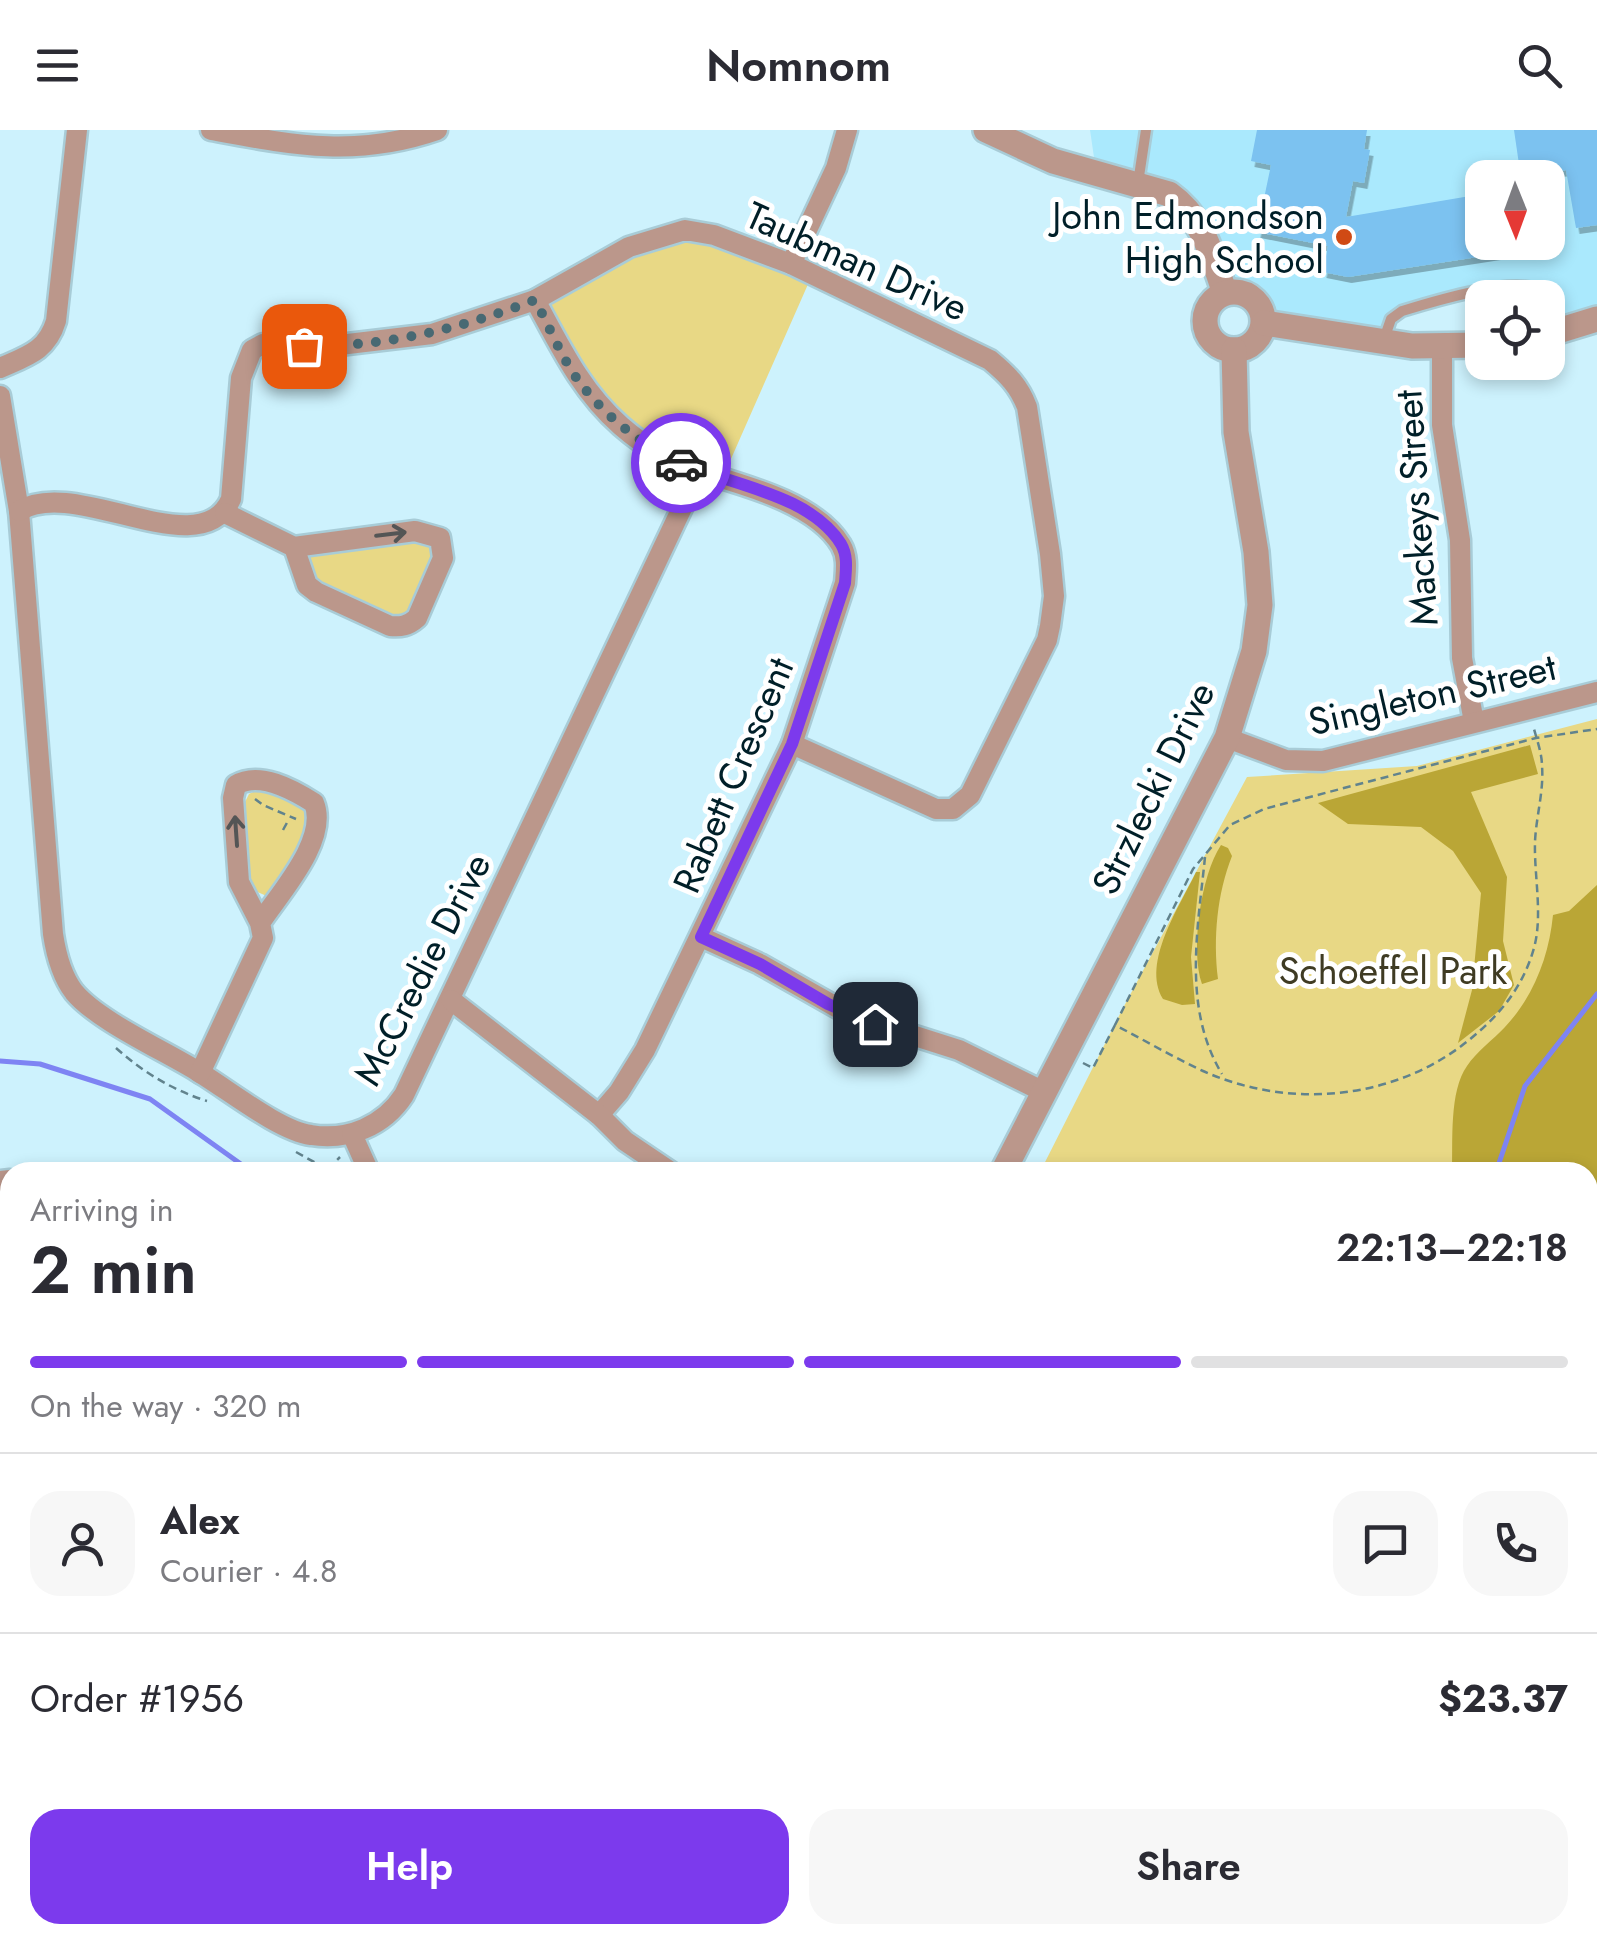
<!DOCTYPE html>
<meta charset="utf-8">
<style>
:root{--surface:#fff;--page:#f7f7f7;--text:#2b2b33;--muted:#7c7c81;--line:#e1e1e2;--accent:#7c3aed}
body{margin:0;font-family:Jost,sans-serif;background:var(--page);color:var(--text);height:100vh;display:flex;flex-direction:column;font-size:38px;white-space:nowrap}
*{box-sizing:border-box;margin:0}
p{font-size:32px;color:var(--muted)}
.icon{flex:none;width:55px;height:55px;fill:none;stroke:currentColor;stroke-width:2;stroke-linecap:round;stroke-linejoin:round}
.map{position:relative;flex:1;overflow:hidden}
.sheet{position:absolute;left:0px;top:1032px;width:1598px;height:782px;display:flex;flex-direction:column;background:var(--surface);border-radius:30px 30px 0 0;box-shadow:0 5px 15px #0003}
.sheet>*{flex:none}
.needle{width:65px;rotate:179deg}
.buttons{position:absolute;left:1465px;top:30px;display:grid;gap:20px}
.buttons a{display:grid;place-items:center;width:100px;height:100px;border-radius:20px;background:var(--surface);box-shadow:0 5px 15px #0003;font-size:50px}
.pin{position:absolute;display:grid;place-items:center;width:85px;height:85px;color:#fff;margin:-42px;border-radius:20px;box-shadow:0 5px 15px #0006}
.courier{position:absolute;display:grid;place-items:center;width:100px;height:100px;margin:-50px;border:8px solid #7c3aed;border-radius:50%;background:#fff;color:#222;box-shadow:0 2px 12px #0007}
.headline em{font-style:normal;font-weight:600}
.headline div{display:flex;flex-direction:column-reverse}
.headline{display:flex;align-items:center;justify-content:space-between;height:170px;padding:0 30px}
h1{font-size:65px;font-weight:600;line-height:75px}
.bar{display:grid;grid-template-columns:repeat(4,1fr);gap:15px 10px;align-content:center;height:120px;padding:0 30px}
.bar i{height:12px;border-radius:8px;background:var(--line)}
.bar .current{background:var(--accent)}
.bar p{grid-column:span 4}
.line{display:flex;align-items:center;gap:25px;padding:0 30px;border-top:2px solid var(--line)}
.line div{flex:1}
.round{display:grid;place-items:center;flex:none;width:105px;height:105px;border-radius:30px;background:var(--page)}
.button{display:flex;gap:20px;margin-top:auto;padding:20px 30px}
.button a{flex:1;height:115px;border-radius:30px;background:var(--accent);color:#fff;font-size:40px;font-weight:600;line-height:115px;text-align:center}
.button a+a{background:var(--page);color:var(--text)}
header{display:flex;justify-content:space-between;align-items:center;height:130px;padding:0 30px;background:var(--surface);font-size:45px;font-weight:600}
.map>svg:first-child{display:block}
</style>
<header><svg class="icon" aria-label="menu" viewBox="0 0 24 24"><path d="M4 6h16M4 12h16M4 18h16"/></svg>Nomnom<svg class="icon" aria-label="search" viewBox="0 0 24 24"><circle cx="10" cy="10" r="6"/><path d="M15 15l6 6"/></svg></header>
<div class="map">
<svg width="1597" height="1813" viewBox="0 0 1597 1813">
<defs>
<filter id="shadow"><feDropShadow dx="3.5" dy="6" stdDeviation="0" flood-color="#0004"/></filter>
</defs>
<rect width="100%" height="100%" fill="#cdf2fd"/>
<g fill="#aae9fd" fill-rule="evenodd">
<path d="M 1090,0 L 1597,0 L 1597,189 L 1563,200 L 1548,165 L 1527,156 L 1410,179 L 1386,200 L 1262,182 L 1251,167 L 1233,162 L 1196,89 L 1096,41 ZM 1482,48 L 1548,48 L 1548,112 L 1482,112 Z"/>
<polygon points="1588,1659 1597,1661 1597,1813 1284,1813 1286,1805 1588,1805"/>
<polygon points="1030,1805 1238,1805 1236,1813 1021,1813"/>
</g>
<g fill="#e8d885">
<path d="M 683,111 L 733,119 L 809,152 L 727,338 C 619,308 599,262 544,173 L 628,126 Z"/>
<polygon points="416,407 432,415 435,421 408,488 396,491 316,454 304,421"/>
<polygon points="1597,589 1597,1185 1588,1042 1040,1042 1123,878 1247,647 1417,636"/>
<polygon points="261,658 274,661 307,679 311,698 280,757 269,767 253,760 249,752 243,676 249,664"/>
</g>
<g fill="#baa636">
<polygon points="1530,615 1538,644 1471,662 1507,747 1503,811 1514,855 1499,881 1458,913 1472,860 1481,763 1453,721 1421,697 1348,694 1318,673"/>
<path d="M 1221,715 L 1228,718 L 1232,726 C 1217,764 1213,808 1218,849 L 1202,854 C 1190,820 1201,745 1221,715 Z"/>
<path d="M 1196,742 L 1200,742 L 1191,827 L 1195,874 L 1182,875 L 1163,869 C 1141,833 1180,776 1196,742 Z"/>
<path d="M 1597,755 L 1597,1217 L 1588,1234 L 1588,1042 L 1452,1042 C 1453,1012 1449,961 1467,936 C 1477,921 1493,910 1505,897 C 1534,866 1549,826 1553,785 L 1569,781 Z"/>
</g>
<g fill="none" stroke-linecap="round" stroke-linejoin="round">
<g stroke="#7e84f3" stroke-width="5">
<polyline points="0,931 40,934 150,969 252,1042"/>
<polyline points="1496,1042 1525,956 1597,864"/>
</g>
</g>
<g fill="#7bc2f0" filter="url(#shadow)">
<polygon points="1257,0 1367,0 1364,19 1370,20 1364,53 1353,51 1346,87 1482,64 1482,112 1523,112 1523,120 1348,147 1323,142 1328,116 1257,102 1271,35 1251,31"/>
<polygon points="1514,0 1597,0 1597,95 1576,98 1566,40 1540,44 1541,48 1521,48"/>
</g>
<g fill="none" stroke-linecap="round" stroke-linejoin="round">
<defs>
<g id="service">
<polyline points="1138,53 1146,0"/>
<path d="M 1383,212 L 1391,189 L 1402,181 C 1431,172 1517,145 1543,162 C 1554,169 1557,184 1562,196"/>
<polyline points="1206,1807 1229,1813"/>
</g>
<g id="minor">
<path d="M 211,0 C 293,15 356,28 437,0"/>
<polyline points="791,134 836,38 847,0"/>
<path d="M 535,170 C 560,216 581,261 621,296 C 644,316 672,333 701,342 C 744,355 816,373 841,415 C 848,427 846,440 845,453 L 792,614 L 645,920 L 619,962 L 599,985"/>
<polyline points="1442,217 1442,295 1460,410 1462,528 1474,592"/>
<path d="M 0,238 C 27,226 47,221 56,191 L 77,0"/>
<path d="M 0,266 L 19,381 L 53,804 C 56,824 61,845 74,862 C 98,891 163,920 197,941 C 226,958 279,1001 311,1005 C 348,1011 384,996 404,965 L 699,342"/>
<path d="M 19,381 C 76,345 200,438 231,369 L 241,248 L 252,220 L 263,214 L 331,216 L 432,204 L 535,170 L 629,117 L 685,100 L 714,105 L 791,134 L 990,230 C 1008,245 1019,256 1027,277 L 1050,424 L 1054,466 L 1050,496 L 1047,510 L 970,665 L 953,679 L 936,679 L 792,614"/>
<path d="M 225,383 L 294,417 L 415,401 L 440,408 L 443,428 L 417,488 C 408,496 401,497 390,496 L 316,462 L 307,455 L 294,417"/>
<polyline points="1227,608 1286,630 1323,631 1597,562"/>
<polyline points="701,807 760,834 852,886 959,920 1044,962"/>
<polyline points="451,870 599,985 625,1011 671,1042"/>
<path d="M 200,943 L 263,808 L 260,793 L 239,752 L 233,668 L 236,655 C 259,641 292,659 314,673 C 329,710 279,764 260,793"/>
<polyline points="352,1004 369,1042"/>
<polyline points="0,1051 10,1050"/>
<polyline points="0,1375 10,1372"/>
<polyline points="0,1567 10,1564"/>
<polyline points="270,1813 271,1805"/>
<polyline points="742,1813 748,1805"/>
<polyline points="1254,1813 1257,1805"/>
</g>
<g id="tertiary">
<path d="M 986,0 L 1053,31 L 1169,64 C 1204,89 1211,124 1225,163"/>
<circle cx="1234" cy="191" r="29"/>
<polyline points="1264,193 1412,216 1482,215"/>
<polyline points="1548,204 1597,189"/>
<polyline points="1003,1042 1227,608 1254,521 1260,475 1256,422 1236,302 1234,220"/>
<polyline points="0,1776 10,1772"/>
<polyline points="515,1805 527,1813"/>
<polyline points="991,1813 999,1805"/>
</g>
</defs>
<use href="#service" stroke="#a8ccd7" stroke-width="15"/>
<use href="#minor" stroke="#a8ccd7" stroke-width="25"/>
<use href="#tertiary" stroke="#a8ccd7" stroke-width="30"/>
<g stroke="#61838d" stroke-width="2.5" stroke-dasharray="8 5" stroke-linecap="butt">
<polyline points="255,669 263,675 296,689"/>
<polyline points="283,700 289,689"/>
<path d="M 1205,727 C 1198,798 1182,878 1222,944"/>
<polyline points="1115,895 1193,739 1230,695 1264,679 1409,641 1536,608 1597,599"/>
<path d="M 116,918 C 143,942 172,960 207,971"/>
<path d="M 1083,933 L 1093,938 L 1115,895 C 1144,910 1173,927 1203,941 C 1290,980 1395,970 1469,910 C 1500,885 1523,857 1534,818 C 1543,785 1534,746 1535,712 C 1536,687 1544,661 1542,636 C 1542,624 1537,610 1534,599"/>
<polyline points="296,1022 332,1042"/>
<polyline points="328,1039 340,1027"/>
</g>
<use href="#service" stroke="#bb978b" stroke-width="10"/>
<use href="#minor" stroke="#bb978b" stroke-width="20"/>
<use href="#tertiary" stroke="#bb978b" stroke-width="25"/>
</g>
<defs><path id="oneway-shaft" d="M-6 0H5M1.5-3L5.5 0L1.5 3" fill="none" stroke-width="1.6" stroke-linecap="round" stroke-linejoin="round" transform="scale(2.5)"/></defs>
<g stroke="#545555">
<use href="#oneway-shaft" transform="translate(391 404) rotate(-7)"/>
<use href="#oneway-shaft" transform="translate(236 701) rotate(-94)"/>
</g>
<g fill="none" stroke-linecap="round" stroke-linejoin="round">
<path stroke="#486973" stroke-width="10" stroke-dasharray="0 18" d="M 304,216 C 385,217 460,199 535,170 C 550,197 562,230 581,254 C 607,288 643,316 681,333"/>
<path stroke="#7c3aed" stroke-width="12" d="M 681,333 C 730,355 810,364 841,414 C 848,426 846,439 845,453 L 792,614 L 701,807 L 760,834 L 828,874 L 875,894"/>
</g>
<circle fill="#d04a14" stroke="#fff" stroke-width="4" cx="1344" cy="107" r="10"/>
<g text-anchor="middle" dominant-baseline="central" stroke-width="10" stroke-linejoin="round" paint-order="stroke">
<g font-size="38" fill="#001f28" stroke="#fff" text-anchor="end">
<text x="1324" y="85">John Edmondson<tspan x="1324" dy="44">High School</tspan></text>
</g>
<g font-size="38" fill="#001f28" stroke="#fff">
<text transform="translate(857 131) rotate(24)">Taubman Drive</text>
<text transform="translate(1416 378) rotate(-94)">Mackeys Street</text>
<text transform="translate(1432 564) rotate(-13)">Singleton Street</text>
<text transform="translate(733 645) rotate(-67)">Rabett Crescent</text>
<text transform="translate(1153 658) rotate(-64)">Strzlecki Drive</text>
<text transform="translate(422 839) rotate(-63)">McCredie Drive</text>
</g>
<g font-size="38" fill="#3f3b23" stroke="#fff">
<text x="1393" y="840">Schoeffel Park</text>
</g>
</g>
</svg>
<div class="buttons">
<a><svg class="needle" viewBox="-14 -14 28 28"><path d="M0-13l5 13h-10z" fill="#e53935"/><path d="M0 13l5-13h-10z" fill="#7c7c81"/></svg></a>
<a><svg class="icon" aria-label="locate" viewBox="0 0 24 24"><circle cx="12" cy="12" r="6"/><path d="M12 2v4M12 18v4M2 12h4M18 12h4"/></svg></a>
</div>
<div class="pin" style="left:304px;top:216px;background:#ea580c"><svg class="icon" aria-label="bag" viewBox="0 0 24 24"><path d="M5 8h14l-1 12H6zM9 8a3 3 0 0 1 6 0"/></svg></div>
<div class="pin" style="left:875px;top:894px;background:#1f2937"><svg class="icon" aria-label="home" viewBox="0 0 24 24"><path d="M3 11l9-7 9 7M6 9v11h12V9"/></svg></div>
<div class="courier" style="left:681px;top:333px"><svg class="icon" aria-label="car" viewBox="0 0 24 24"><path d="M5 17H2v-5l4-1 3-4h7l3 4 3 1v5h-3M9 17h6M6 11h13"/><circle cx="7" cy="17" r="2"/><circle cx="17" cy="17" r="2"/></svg></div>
<section class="sheet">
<div class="headline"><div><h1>2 min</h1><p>Arriving in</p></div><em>22:13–22:18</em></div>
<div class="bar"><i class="current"></i><i class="current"></i><i class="current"></i><i></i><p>On the way · 320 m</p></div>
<div class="line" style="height:180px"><a class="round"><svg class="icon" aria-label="person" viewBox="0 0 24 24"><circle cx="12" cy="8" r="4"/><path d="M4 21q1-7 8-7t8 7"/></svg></a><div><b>Alex</b><p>Courier · 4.8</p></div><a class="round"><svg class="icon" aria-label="chat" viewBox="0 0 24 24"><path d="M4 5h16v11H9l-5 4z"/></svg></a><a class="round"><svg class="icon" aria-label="phone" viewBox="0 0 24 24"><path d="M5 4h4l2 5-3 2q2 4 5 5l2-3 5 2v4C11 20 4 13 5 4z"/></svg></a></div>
<div class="line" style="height:130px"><div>Order #1956</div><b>$23.37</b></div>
<div class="button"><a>Help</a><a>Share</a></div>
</section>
</div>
